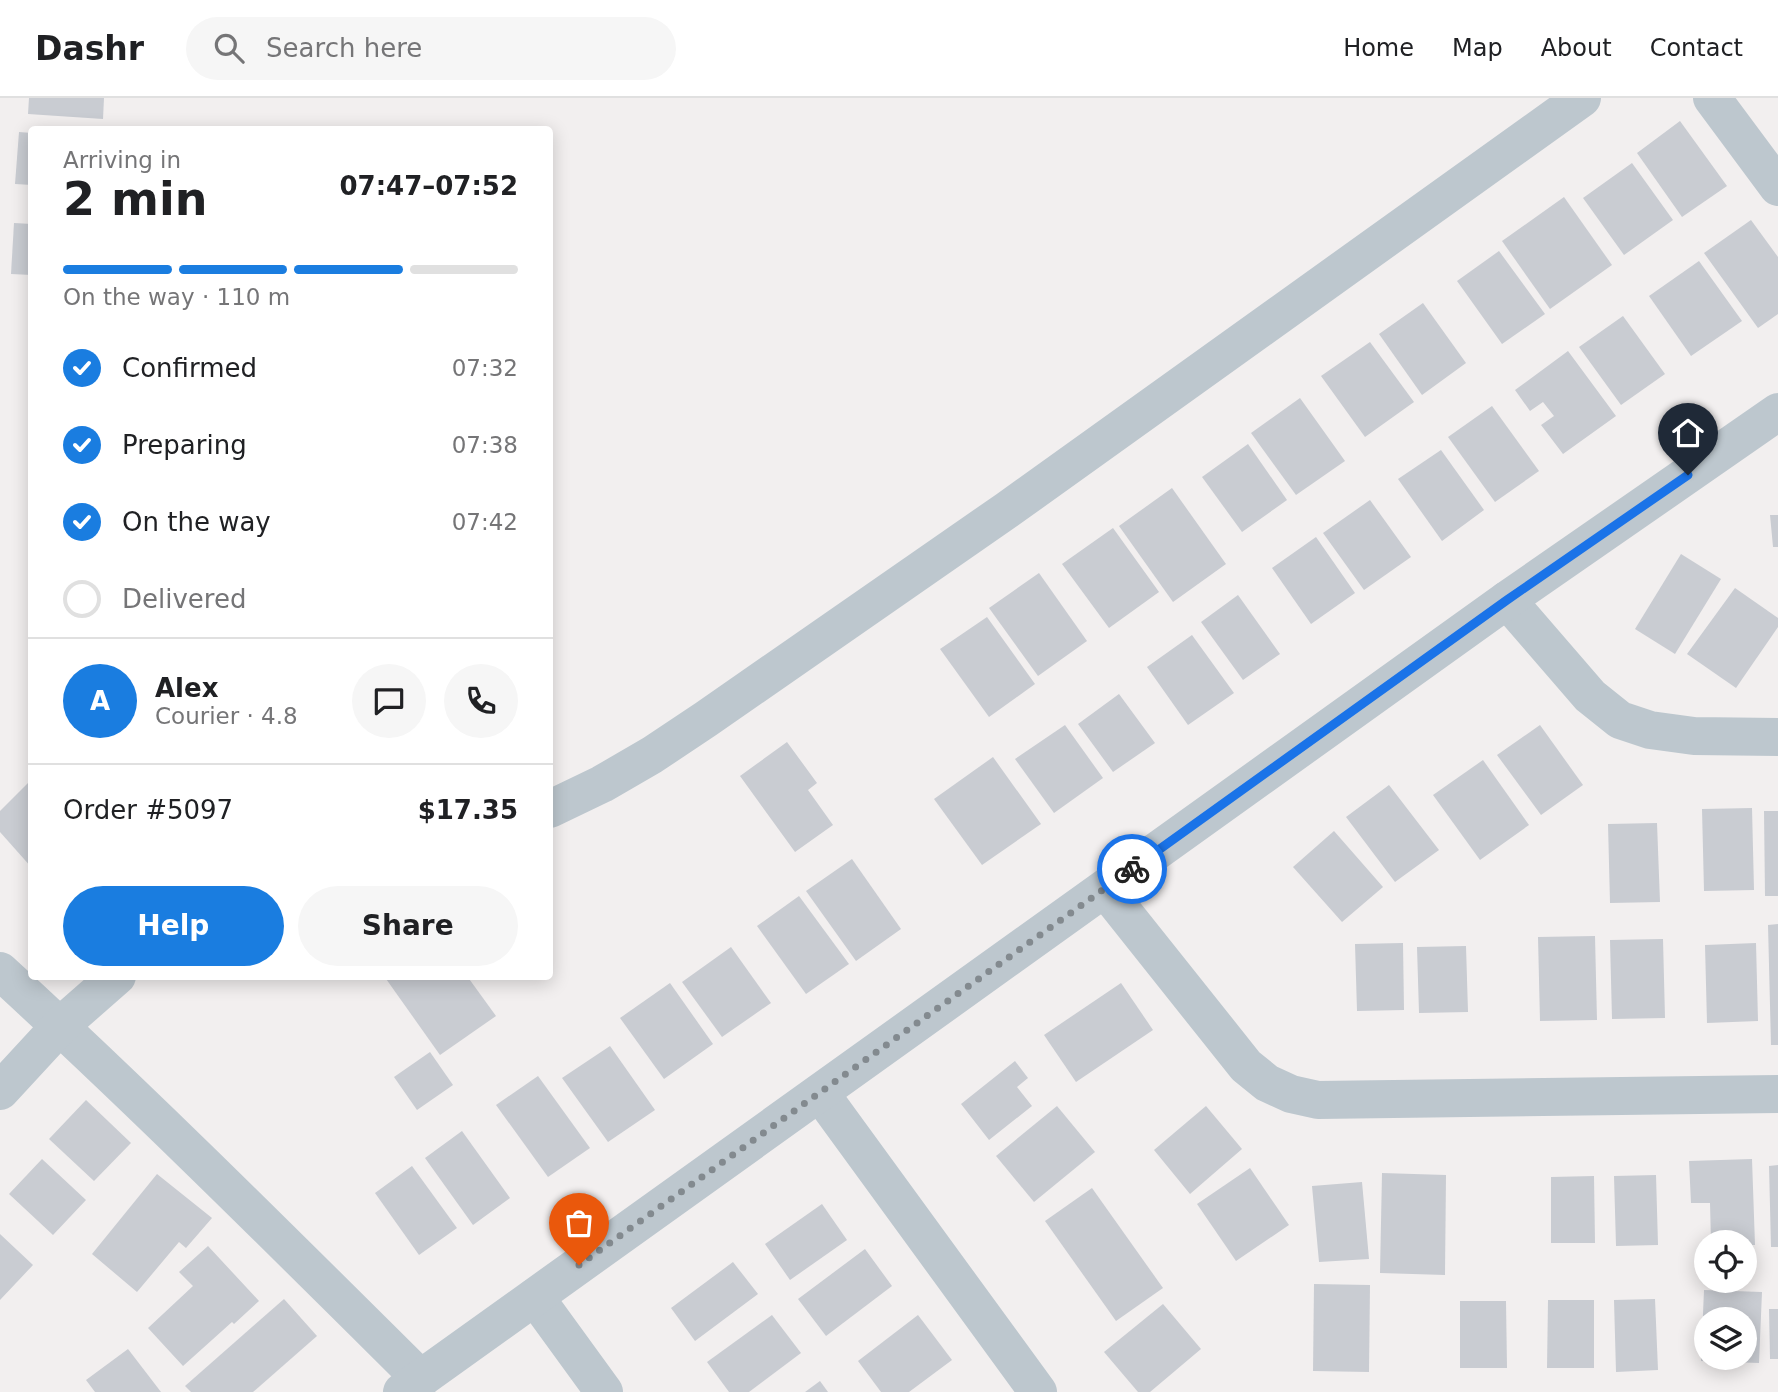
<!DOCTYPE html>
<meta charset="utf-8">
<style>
:root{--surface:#fff;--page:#f6f6f6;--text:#202124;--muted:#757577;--line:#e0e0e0;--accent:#1a7de0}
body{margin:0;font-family:"DejaVu Sans",sans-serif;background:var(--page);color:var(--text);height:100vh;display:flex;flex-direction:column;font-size:26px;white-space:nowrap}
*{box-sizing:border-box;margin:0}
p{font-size:23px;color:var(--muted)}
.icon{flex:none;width:38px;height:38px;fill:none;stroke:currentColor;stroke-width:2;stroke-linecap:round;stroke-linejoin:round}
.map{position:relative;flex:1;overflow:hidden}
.details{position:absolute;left:28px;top:28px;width:525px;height:854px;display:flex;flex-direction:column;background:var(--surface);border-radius:7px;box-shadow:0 4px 18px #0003}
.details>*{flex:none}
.controls{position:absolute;left:1694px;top:1132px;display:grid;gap:14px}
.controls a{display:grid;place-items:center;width:63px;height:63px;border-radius:50%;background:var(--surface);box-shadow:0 4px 18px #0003;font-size:35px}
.pin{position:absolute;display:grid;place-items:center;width:60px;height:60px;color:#fff;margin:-72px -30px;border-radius:50% 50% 50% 0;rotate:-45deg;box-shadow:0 0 7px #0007}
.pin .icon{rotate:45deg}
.courier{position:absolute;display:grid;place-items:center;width:70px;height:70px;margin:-35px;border:5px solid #1a73e8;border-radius:50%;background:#fff;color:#222;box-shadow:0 2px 9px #0007}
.overview em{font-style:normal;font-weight:600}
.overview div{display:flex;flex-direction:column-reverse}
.overview{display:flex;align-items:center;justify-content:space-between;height:119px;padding:0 35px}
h1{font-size:46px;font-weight:600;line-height:52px}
.bar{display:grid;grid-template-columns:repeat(4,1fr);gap:10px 7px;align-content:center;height:84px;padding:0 35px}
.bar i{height:9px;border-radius:5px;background:var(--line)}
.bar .current{background:var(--accent)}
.bar p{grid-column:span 4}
.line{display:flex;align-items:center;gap:18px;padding:0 35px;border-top:2px solid var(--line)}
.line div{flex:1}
.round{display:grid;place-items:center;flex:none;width:74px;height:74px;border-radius:37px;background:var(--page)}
ol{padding:0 35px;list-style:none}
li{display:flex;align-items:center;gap:21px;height:77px}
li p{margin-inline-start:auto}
li .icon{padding:7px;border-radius:50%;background:var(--accent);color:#fff;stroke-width:4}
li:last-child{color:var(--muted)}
li i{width:38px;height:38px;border:4px solid var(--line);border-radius:50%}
.cta{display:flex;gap:14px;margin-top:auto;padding:14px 35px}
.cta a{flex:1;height:80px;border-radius:42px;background:var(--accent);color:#fff;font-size:28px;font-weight:600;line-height:80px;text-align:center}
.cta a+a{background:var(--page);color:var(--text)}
header{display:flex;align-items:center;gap:42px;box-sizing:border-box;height:98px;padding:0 35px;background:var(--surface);border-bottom:2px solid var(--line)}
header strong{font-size:33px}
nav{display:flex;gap:38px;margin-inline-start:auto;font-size:24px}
.search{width:490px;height:63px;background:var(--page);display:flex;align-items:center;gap:18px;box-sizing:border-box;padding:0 24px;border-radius:38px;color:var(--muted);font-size:26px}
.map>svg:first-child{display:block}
</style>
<header>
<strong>Dashr</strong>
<div class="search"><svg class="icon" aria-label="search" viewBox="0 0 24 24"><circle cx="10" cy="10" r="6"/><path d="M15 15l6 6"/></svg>Search here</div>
<nav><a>Home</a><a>Map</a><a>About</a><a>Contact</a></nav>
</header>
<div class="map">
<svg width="1778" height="1294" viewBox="0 0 1778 1294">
<rect width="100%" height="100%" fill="#f2efef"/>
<g fill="#c9ccd2" fill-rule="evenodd">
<polygon points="29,0 104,0 103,21 28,16"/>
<polygon points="1680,23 1727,88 1682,119 1637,55"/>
<polygon points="19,34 32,35 32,87 15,86"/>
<polygon points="1632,65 1673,122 1624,157 1583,100"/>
<polygon points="1564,99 1612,167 1550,211 1502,143"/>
<polygon points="1751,122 1778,159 1778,216 1758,230 1704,155"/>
<polygon points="14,125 32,126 32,177 11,176"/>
<polygon points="1499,153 1545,216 1502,246 1457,183"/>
<polygon points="1699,163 1742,223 1691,258 1649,198"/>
<polygon points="1423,205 1466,265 1422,297 1379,236"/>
<polygon points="1623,218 1665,276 1621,307 1579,249"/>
<polygon points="1370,244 1414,304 1365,339 1321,278"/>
<polygon points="1568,253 1616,318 1563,356 1541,327 1554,318 1543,304 1530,313 1515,292"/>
<polygon points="1300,300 1345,363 1296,397 1251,335"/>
<polygon points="1492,308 1539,373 1495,404 1448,339"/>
<polygon points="1248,346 1287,402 1242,434 1202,379"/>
<polygon points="1441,352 1484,412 1442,443 1398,381"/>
<polygon points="1172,390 1226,466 1173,504 1119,428"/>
<polygon points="1370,402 1411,459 1364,492 1323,435"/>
<polygon points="1770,417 1778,417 1778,449 1773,449"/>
<polygon points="1113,430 1159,494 1109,530 1062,466"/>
<polygon points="1316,439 1355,495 1311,526 1272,470"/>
<polygon points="1681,456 1721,481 1675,556 1635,531"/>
<polygon points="1039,475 1087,543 1038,578 989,510"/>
<polygon points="1735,490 1778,520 1778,529 1736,590 1687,556"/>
<polygon points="1238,497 1280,556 1243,582 1201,524"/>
<polygon points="987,519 1035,586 989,619 940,551"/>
<polygon points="1192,537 1234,595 1188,627 1147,569"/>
<polygon points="1119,596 1155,645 1113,674 1078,626"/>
<polygon points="1065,627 1103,680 1054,715 1015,661"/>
<polygon points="1540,627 1583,687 1541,717 1497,657"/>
<polygon points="787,644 817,685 808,692 833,727 795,754 740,678"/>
<polygon points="993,659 1041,726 982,767 934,701"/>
<polygon points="1483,662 1529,727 1480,762 1433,697"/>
<polygon points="32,681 32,770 0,734 0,713"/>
<polygon points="1389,687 1439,752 1395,784 1346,719"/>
<polygon points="1752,710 1754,792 1704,793 1702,711"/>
<polygon points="1764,713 1778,713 1778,798 1765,798"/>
<polygon points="1657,725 1660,804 1610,805 1608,726"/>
<polygon points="1334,733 1383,789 1342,824 1293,769"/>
<polygon points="852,761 901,831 856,863 806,793"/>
<polygon points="799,798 849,866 806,896 757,828"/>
<polygon points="1778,826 1778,947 1771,947 1768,827"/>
<polygon points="1595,838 1597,922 1540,923 1538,839"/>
<polygon points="1663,841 1665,920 1612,921 1610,842"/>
<polygon points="1403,845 1404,912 1357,913 1355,846"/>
<polygon points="1756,845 1758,923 1707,925 1705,847"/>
<polygon points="1466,848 1468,914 1419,915 1417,849"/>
<polygon points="731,849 771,905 722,939 682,884"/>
<polygon points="384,878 467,878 496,918 440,957"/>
<polygon points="670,885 713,946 664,981 620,920"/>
<polygon points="1121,885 1153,932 1076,984 1044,937"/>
<polygon points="610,948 655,1012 608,1044 562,980"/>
<polygon points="430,954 453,987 417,1012 394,979"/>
<polygon points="1015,963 1028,980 1017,989 1032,1008 989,1042 961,1006"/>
<polygon points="538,978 590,1050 548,1079 496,1007"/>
<polygon points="86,1002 131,1045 94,1083 49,1041"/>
<polygon points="1057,1008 1095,1054 1034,1104 996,1058"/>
<polygon points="1206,1008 1242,1051 1190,1096 1154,1052"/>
<polygon points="462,1033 510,1100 473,1127 425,1060"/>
<polygon points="42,1061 86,1102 53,1137 9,1096"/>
<polygon points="1752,1061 1755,1147 1745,1147 1745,1144 1711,1144 1710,1105 1691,1105 1689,1063"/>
<polygon points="1778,1067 1778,1149 1771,1149 1769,1068"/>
<polygon points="412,1068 457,1130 419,1157 375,1095"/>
<polygon points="1250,1070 1289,1127 1236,1163 1197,1106"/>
<polygon points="1382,1075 1446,1077 1445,1177 1380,1175"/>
<polygon points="157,1076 212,1120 186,1150 179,1144 137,1194 92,1156"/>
<polygon points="1656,1077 1658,1147 1616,1148 1614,1078"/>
<polygon points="1594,1078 1595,1145 1551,1145 1551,1079"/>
<polygon points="1362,1084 1369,1161 1319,1164 1312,1088"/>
<polygon points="1092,1090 1163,1190 1116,1223 1045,1123"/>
<polygon points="822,1106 847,1142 790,1182 765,1146"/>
<polygon points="0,1136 33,1167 0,1202"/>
<polygon points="208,1148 259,1203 234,1226 232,1224 183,1268 148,1230 193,1188 179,1174"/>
<polygon points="865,1151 892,1188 826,1238 798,1201"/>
<polygon points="733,1164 758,1196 695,1243 671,1210"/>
<polygon points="1314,1186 1370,1187 1369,1274 1313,1273"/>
<path d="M 1704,1192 L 1762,1194 L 1759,1265 L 1701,1263 ZM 1706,1222 L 1745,1222 L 1745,1260 L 1706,1260 Z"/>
<polygon points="284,1201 317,1238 253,1294 191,1294 185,1288"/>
<polygon points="1655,1201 1658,1272 1616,1274 1614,1202"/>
<polygon points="1548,1202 1594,1202 1594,1270 1547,1270"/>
<polygon points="1460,1203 1506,1203 1507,1270 1460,1270"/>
<polygon points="1163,1206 1201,1251 1150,1294 1138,1294 1104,1254"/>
<polygon points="1769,1211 1778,1211 1778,1261 1770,1261"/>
<polygon points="772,1217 801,1255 749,1294 729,1294 707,1264"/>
<polygon points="918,1217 952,1262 909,1294 881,1294 858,1263"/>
<polygon points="128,1251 161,1294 95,1294 86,1282"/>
<polygon points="820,1283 828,1294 805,1294"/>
</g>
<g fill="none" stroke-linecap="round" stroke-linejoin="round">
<g stroke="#bdc7ce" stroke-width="38">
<polyline points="1712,0 1778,89"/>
<polyline points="1507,502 1590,598 1620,622 1650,632 1694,638 1778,639"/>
<polyline points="550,711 602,686 652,657 706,621 1007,412 1582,0"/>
<polyline points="1105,791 1246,968 1267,985 1291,996 1318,1002 1778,996"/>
<path d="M 0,873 C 144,1005 282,1143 421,1281"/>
<polyline points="0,993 60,928 117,878"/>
<polyline points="820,995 1038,1294"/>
<polyline points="535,1199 604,1294"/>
<polyline points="402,1294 1507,502 1778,314"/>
</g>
</g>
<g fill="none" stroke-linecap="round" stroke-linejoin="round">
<polyline stroke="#838a8f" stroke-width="7" stroke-dasharray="0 12.6" points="579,1167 1132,771"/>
<polyline stroke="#1a73e8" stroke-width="9" points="1132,771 1507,502 1688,377"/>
</g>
</svg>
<div class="controls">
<a><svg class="icon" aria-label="locate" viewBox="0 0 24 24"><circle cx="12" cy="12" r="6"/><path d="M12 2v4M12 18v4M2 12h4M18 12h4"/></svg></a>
<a><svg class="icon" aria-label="layers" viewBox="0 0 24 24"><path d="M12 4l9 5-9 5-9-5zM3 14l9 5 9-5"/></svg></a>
</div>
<div class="pin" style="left:579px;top:1167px;background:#ea580c"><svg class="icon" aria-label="bag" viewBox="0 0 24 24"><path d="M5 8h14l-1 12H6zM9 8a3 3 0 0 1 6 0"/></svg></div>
<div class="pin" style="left:1688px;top:377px;background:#1f2937"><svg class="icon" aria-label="home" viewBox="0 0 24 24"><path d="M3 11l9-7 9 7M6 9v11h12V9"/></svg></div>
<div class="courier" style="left:1132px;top:771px"><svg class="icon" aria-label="bike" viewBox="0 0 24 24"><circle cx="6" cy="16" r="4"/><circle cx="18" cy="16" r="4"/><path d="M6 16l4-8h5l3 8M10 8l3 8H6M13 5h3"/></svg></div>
<section class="details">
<div class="overview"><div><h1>2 min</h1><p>Arriving in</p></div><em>07:47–07:52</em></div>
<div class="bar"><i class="current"></i><i class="current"></i><i class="current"></i><i></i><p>On the way · 110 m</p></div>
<ol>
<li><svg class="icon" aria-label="check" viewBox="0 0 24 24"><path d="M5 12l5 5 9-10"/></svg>Confirmed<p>07:32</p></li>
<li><svg class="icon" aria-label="check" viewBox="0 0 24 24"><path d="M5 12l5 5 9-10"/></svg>Preparing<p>07:38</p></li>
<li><svg class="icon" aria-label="check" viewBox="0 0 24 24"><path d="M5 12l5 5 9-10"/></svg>On the way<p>07:42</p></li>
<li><i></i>Delivered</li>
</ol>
<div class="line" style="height:126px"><b class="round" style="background:var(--accent);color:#fff">A</b><div><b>Alex</b><p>Courier · 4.8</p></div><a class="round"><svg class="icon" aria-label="chat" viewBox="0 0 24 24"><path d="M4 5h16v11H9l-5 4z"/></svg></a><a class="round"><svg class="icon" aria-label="phone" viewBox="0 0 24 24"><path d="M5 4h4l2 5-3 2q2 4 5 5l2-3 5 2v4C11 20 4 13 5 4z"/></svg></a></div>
<div class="line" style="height:91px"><div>Order #5097</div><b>$17.35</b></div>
<div class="cta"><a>Help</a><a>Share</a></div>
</section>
</div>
